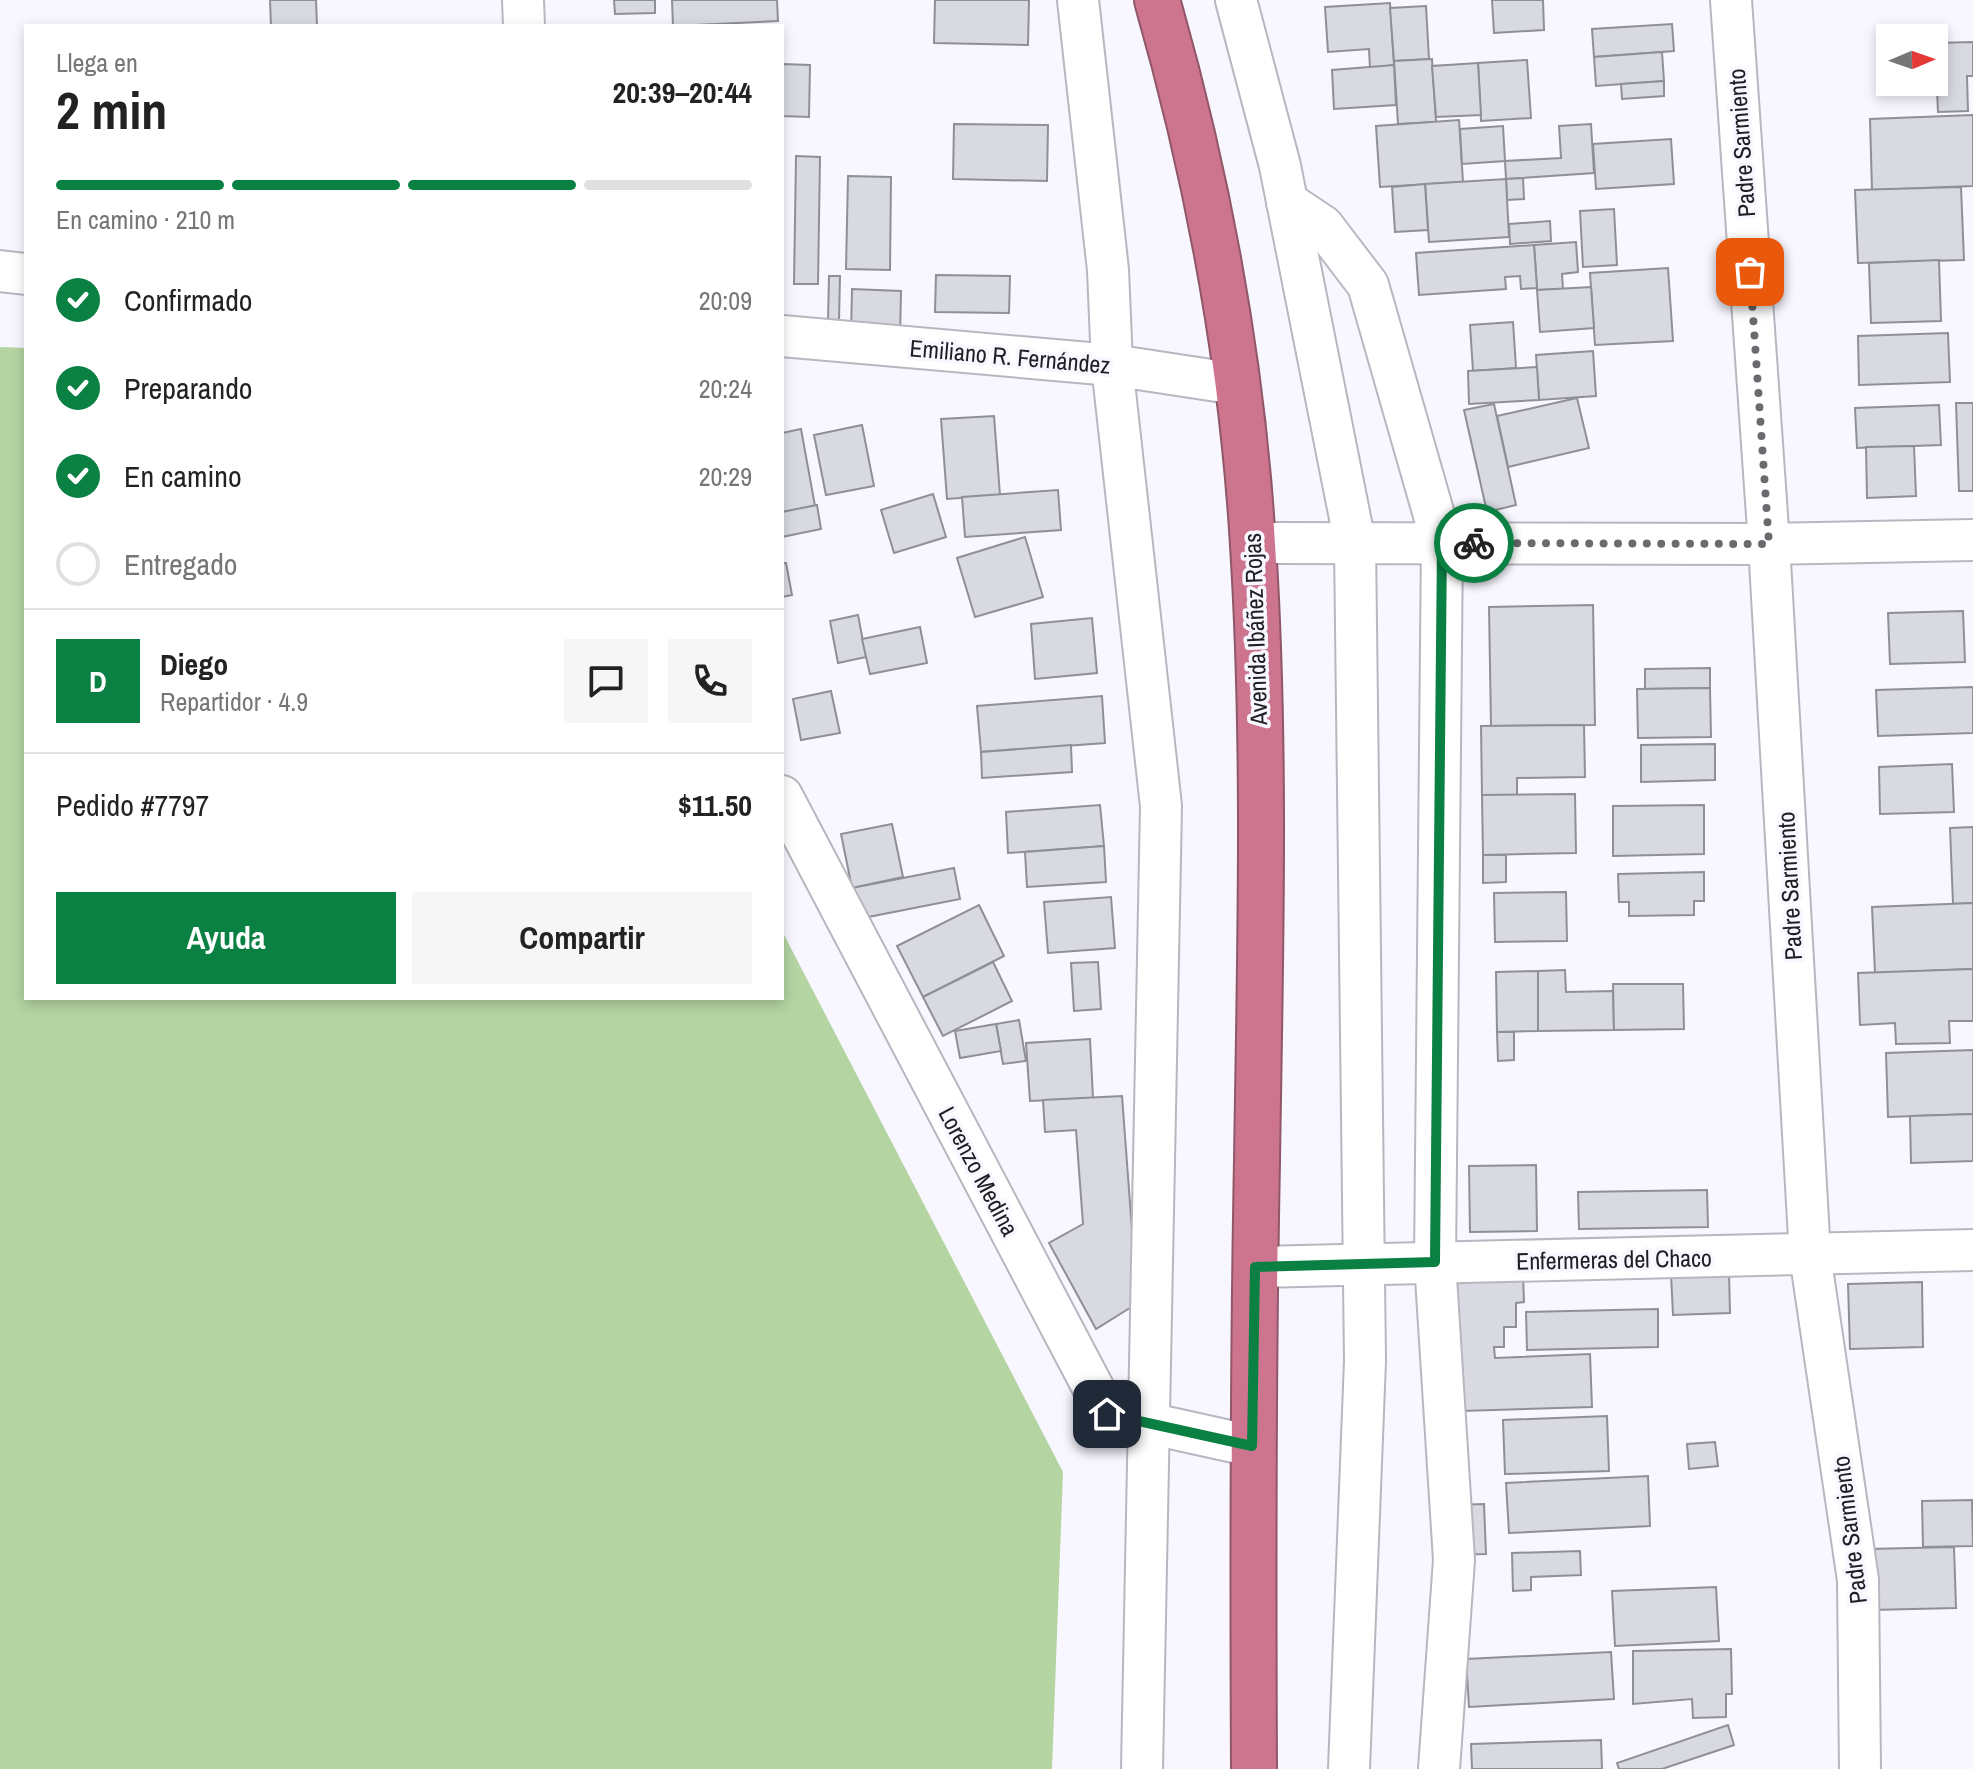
<!DOCTYPE html>
<html lang="es">
<meta charset="utf-8">
<style>
:root{--surface:#fff;--page:#f6f6f6;--text:#222;--muted:#767676;--line:#e0e0e0;--accent:#0b8043}
body{margin:0;font-family:"Archivo Narrow",sans-serif;background:var(--page);color:var(--text);height:100vh;display:flex;flex-direction:column;font-size:30px;white-space:nowrap}
*{box-sizing:border-box;margin:0}
p{font-size:26px;color:var(--muted)}
.icon{flex:none;width:44px;height:44px;fill:none;stroke:currentColor;stroke-width:2;stroke-linecap:round;stroke-linejoin:round}
.map{position:relative;flex:1;overflow:hidden}
.details{position:absolute;left:24px;top:24px;width:760px;height:976px;display:flex;flex-direction:column;background:var(--surface);border-radius:0px;box-shadow:0 4px 12px #0003}
.details>*{flex:none}
.needle{width:52px;rotate:88deg}
.fabs{position:absolute;left:1876px;top:24px;display:grid;gap:16px}
.fabs a{display:grid;place-items:center;width:72px;height:72px;border-radius:0px;background:var(--surface);box-shadow:0 4px 12px #0003;font-size:40px}
.pin{position:absolute;display:grid;place-items:center;width:68px;height:68px;color:#fff;margin:-34px;border-radius:16px;box-shadow:0 4px 12px #0006}
.courier{position:absolute;display:grid;place-items:center;width:80px;height:80px;margin:-40px;border:6px solid #0b8043;border-radius:50%;background:#fff;color:#222;box-shadow:0 2px 10px #0007}
.overview em{font-style:normal;font-weight:700}
.overview div{display:flex;flex-direction:column-reverse}
.overview{display:flex;align-items:center;justify-content:space-between;height:136px;padding:0 32px}
h1{font-size:52px;font-weight:700;line-height:60px}
.bar{display:grid;grid-template-columns:repeat(4,1fr);gap:12px 8px;align-content:center;height:96px;padding:0 32px}
.bar i{height:10px;border-radius:6px;background:var(--line)}
.bar .active{background:var(--accent)}
.bar p{grid-column:span 4}
.line{display:flex;align-items:center;gap:20px;padding:0 32px;border-top:2px solid var(--line)}
.line div{flex:1}
.round{display:grid;place-items:center;flex:none;width:84px;height:84px;border-radius:0px;background:var(--page)}
ol{padding:0 32px;list-style:none}
li{display:flex;align-items:center;gap:24px;height:88px}
li p{margin-inline-start:auto}
li .icon{padding:8px;border-radius:50%;background:var(--accent);color:#fff;stroke-width:4}
li:last-child{color:var(--muted)}
li i{width:44px;height:44px;border:4px solid var(--line);border-radius:50%}
.primary-button{display:flex;gap:16px;margin-top:auto;padding:16px 32px}
.primary-button a{flex:1;height:92px;border-radius:0px;background:var(--accent);color:#fff;font-size:32px;font-weight:700;line-height:92px;text-align:center}
.primary-button a+a{background:var(--page);color:var(--text)}
.map>svg:first-child{display:block}
</style>
<div class="map">
<svg width="1973" height="1769" viewBox="0 0 1973 1769">
<rect width="100%" height="100%" fill="#f8f6fe"/>
<polygon fill="#b4d4a2" points="0,347 26,348 26,998 782,998 782,931 1063,1472 1052,1769 0,1769"/>
<g fill="#d9d9e2" stroke="#8f8f98" stroke-width="2">
<polygon points="270,0 316,0 317,26 271,26"/>
<polygon points="614,0 655,0 655,13 615,14"/>
<polygon points="672,0 777,0 778,21 673,26"/>
<polygon points="935,0 1029,0 1028,45 934,43"/>
<polygon points="1492,0 1543,0 1544,30 1494,33"/>
<polygon points="1390,3 1394,65 1370,68 1369,49 1328,52 1325,7"/>
<polygon points="1426,6 1429,59 1394,61 1390,8"/>
<polygon points="1672,24 1674,51 1594,57 1592,29"/>
<polygon points="1973,42 1973,76 1967,76 1968,111 1938,112 1935,43"/>
<polygon points="1662,52 1664,81 1596,86 1594,57"/>
<polygon points="1432,59 1436,122 1398,124 1394,61"/>
<polygon points="1527,60 1531,118 1481,121 1478,63"/>
<polygon points="1478,63 1481,115 1436,117 1432,66"/>
<polygon points="782,64 810,65 809,117 782,116"/>
<polygon points="1394,65 1396,105 1334,109 1332,70"/>
<polygon points="1664,81 1664,96 1622,99 1621,84"/>
<polygon points="1973,115 1973,186 1872,190 1870,119"/>
<polygon points="1459,120 1463,182 1380,187 1376,126"/>
<polygon points="954,124 1048,125 1047,181 953,179"/>
<polygon points="1591,124 1594,173 1506,179 1505,161 1561,158 1559,126"/>
<polygon points="1503,126 1505,161 1462,164 1460,129"/>
<polygon points="1671,139 1674,184 1596,189 1593,144"/>
<polygon points="796,156 820,157 818,284 794,284"/>
<polygon points="848,176 891,177 890,270 846,269"/>
<polygon points="1523,178 1524,199 1507,200 1506,179"/>
<polygon points="1506,179 1509,237 1429,242 1425,184"/>
<polygon points="1425,184 1428,230 1395,232 1392,187"/>
<polygon points="1961,187 1964,260 1858,263 1855,190"/>
<polygon points="1614,209 1617,265 1583,267 1580,211"/>
<polygon points="1550,221 1551,241 1510,244 1509,224"/>
<polygon points="1576,242 1578,272 1562,274 1563,289 1537,290 1534,245"/>
<polygon points="1534,245 1537,288 1521,289 1520,276 1505,277 1506,289 1419,295 1416,253"/>
<polygon points="1939,260 1941,321 1871,323 1869,263"/>
<polygon points="1668,268 1673,341 1595,345 1590,273"/>
<polygon points="936,275 1010,276 1009,313 935,312"/>
<polygon points="829,276 840,276 839,321 828,320"/>
<polygon points="1591,287 1594,328 1540,332 1537,290"/>
<polygon points="852,289 901,291 900,338 851,336"/>
<polygon points="1513,322 1516,368 1473,371 1470,325"/>
<polygon points="1948,333 1950,382 1859,385 1858,336"/>
<polygon points="1593,351 1596,396 1539,400 1536,355"/>
<polygon points="1537,367 1539,400 1469,404 1468,371"/>
<polygon points="1577,398 1589,448 1508,467 1497,416"/>
<polygon points="1956,403 1973,403 1973,491 1959,491"/>
<polygon points="1494,404 1516,505 1487,512 1464,410"/>
<polygon points="1939,405 1941,445 1857,448 1855,408"/>
<polygon points="994,416 1000,495 947,499 941,419"/>
<polygon points="862,425 874,486 826,495 814,435"/>
<polygon points="801,429 815,506 782,512 782,433"/>
<polygon points="1914,446 1916,496 1867,498 1866,447"/>
<polygon points="1058,490 1061,530 965,537 962,497"/>
<polygon points="933,494 946,537 894,553 881,510"/>
<polygon points="817,505 821,529 782,537 782,512"/>
<polygon points="1025,537 1043,597 975,617 957,558"/>
<polygon points="782,563 786,563 792,595 782,597"/>
<polygon points="1593,605 1595,725 1491,726 1489,607"/>
<polygon points="1963,611 1965,662 1890,664 1888,613"/>
<polygon points="858,615 866,657 838,663 830,621"/>
<polygon points="1092,618 1097,673 1035,679 1031,624"/>
<polygon points="920,627 927,663 870,674 862,639"/>
<polygon points="1710,668 1710,688 1645,689 1645,669"/>
<polygon points="1973,687 1973,733 1878,736 1876,690"/>
<polygon points="1710,688 1711,737 1638,738 1637,689"/>
<polygon points="831,691 840,733 801,740 793,699"/>
<polygon points="1102,696 1105,743 981,752 977,706"/>
<polygon points="1584,725 1585,777 1517,778 1517,795 1482,795 1481,726"/>
<polygon points="1715,744 1715,780 1641,782 1641,745"/>
<polygon points="1071,745 1072,772 982,778 981,752"/>
<polygon points="1952,764 1954,812 1880,814 1879,767"/>
<polygon points="1575,794 1576,853 1483,855 1482,795"/>
<polygon points="1100,805 1104,846 1008,853 1006,812"/>
<polygon points="1704,805 1704,854 1613,856 1613,806"/>
<polygon points="892,824 903,877 852,888 841,834"/>
<polygon points="1973,827 1973,903 1953,904 1950,828"/>
<polygon points="1104,846 1106,882 1027,887 1025,852"/>
<polygon points="1483,855 1506,855 1506,882 1483,883"/>
<polygon points="954,868 960,899 858,919 852,888"/>
<polygon points="1704,872 1704,901 1694,901 1694,915 1629,916 1629,902 1619,902 1618,874"/>
<polygon points="1566,892 1567,941 1495,942 1494,893"/>
<polygon points="1111,897 1115,948 1048,953 1044,902"/>
<polygon points="1973,903 1973,969 1875,973 1872,907"/>
<polygon points="979,905 1004,956 923,997 897,946"/>
<polygon points="993,962 1012,1001 943,1036 923,997"/>
<polygon points="1098,962 1101,1009 1074,1011 1071,963"/>
<polygon points="1973,969 1973,1021 1949,1021 1950,1043 1896,1044 1895,1023 1860,1025 1858,973"/>
<polygon points="1565,970 1566,992 1613,991 1614,1030 1538,1031 1538,971"/>
<polygon points="1538,971 1538,1031 1497,1032 1496,972"/>
<polygon points="1613,984 1683,984 1684,1029 1614,1030"/>
<polygon points="1019,1020 1026,1061 1003,1064 996,1024"/>
<polygon points="996,1024 1001,1051 960,1058 955,1031"/>
<polygon points="1497,1032 1514,1032 1514,1060 1498,1061"/>
<polygon points="1090,1039 1093,1098 1030,1101 1026,1043"/>
<polygon points="1973,1050 1973,1114 1888,1117 1886,1053"/>
<polygon points="1122,1096 1135,1270 1133,1306 1096,1329 1049,1243 1083,1224 1076,1130 1045,1132 1043,1100"/>
<polygon points="1973,1114 1973,1161 1911,1163 1910,1116"/>
<polygon points="1536,1165 1537,1231 1470,1232 1469,1166"/>
<polygon points="1707,1190 1708,1227 1579,1229 1578,1192"/>
<polygon points="1729,1272 1730,1313 1673,1315 1671,1274"/>
<polygon points="1523,1275 1524,1302 1516,1303 1516,1327 1504,1327 1504,1347 1494,1347 1495,1358 1590,1354 1592,1407 1462,1411 1457,1278"/>
<polygon points="1922,1282 1923,1347 1850,1349 1848,1284"/>
<polygon points="1658,1309 1658,1347 1527,1350 1526,1312"/>
<polygon points="1607,1416 1609,1471 1505,1474 1503,1420"/>
<polygon points="1715,1442 1718,1466 1689,1469 1687,1444"/>
<polygon points="1648,1476 1650,1526 1509,1533 1506,1483"/>
<polygon points="1972,1500 1973,1546 1923,1547 1922,1501"/>
<polygon points="1484,1504 1486,1554 1457,1555 1455,1505"/>
<polygon points="1954,1547 1956,1608 1871,1610 1869,1549"/>
<polygon points="1580,1551 1581,1575 1531,1577 1531,1590 1513,1591 1512,1553"/>
<polygon points="1716,1587 1719,1641 1615,1646 1612,1591"/>
<polygon points="1731,1649 1732,1694 1726,1694 1726,1717 1693,1718 1692,1699 1633,1704 1633,1651"/>
<polygon points="1611,1652 1614,1699 1469,1707 1466,1659"/>
<polygon points="1728,1725 1734,1745 1662,1769 1619,1769 1617,1763"/>
<polygon points="1601,1740 1602,1769 1472,1769 1471,1744"/>
</g>
<g fill="none" stroke-linecap="round" stroke-linejoin="round">
<defs>
<g id="minor">
<polyline points="523,0 524,26"/>
<polyline points="1078,0 1108,270 1112,365 1161,806 1142,1769"/>
<polyline points="1236,0 1280,166 1355,543 1365,1361 1349,1769"/>
<polyline points="1731,0 1769,544 1810,1255 1858,1580 1860,1769"/>
<polyline points="1287,202 1323,226 1368,285 1442,543 1435,1262 1454,1560 1439,1769"/>
<polyline points="0,271 26,274"/>
<polyline points="782,336 1112,365 1237,384"/>
<polyline points="1253,543 1769,544 1973,540"/>
<polyline points="782,796 1107,1414 1252,1446"/>
<polyline points="1255,1267 1973,1250"/>
</g>
<path id="highway" d="M 1157,0 C 1208,178 1242,360 1253,545 C 1266,750 1260,956 1257,1161 C 1253,1364 1253,1566 1254,1769"/>
</defs>
<use href="#minor" stroke="#b9b6c0" stroke-width="44"/>
<use href="#highway" stroke="#905768" stroke-width="48"/>
<use href="#minor" stroke="#fff" stroke-width="40"/>
<use href="#highway" stroke="#cd758e" stroke-width="44"/>
</g>
<g fill="none" stroke-linecap="round" stroke-linejoin="round">
<polyline stroke="#6b6a6f" stroke-width="8" stroke-dasharray="0 14.4" points="1474,543 1769,544 1750,272"/>
<polyline stroke="#0b8043" stroke-width="10" points="1107,1414 1252,1446 1255,1267 1435,1262 1442,543 1474,543"/>
</g>
<g text-anchor="middle" dominant-baseline="central" stroke-width="7" stroke-linejoin="round" paint-order="stroke">
<g font-size="24" fill="#1f1e22" stroke="#f8f6fe">
<text transform="translate(1741 143) rotate(-94)">Padre Sarmiento</text>
<text transform="translate(1010 356) rotate(5)">Emiliano R. Fernández</text>
<text transform="translate(1255 629) rotate(-92)">Avenida Ibáñez Rojas</text>
<text transform="translate(1789 886) rotate(-93)">Padre Sarmiento</text>
<text transform="translate(979 1171) rotate(62)">Lorenzo Medina</text>
<text transform="translate(1614 1259) rotate(-1)">Enfermeras del Chaco</text>
<text transform="translate(1849 1530) rotate(-97)">Padre Sarmiento</text>
</g>
</g>
</svg>
<div class="fabs">
<a><svg class="needle" viewBox="-14 -14 28 28"><path d="M0-13l5 13h-10z" fill="#e53935"/><path d="M0 13l5-13h-10z" fill="#767676"/></svg></a>
</div>
<div class="pin" style="left:1750px;top:272px;background:#ea580c"><svg class="icon" aria-label="bag" viewBox="0 0 24 24"><path d="M5 8h14l-1 12H6zM9 8a3 3 0 0 1 6 0"/></svg></div>
<div class="pin" style="left:1107px;top:1414px;background:#1f2937"><svg class="icon" aria-label="home" viewBox="0 0 24 24"><path d="M3 11l9-7 9 7M6 9v11h12V9"/></svg></div>
<div class="courier" style="left:1474px;top:543px"><svg class="icon" aria-label="bike" viewBox="0 0 24 24"><circle cx="6" cy="16" r="4"/><circle cx="18" cy="16" r="4"/><path d="M6 16l4-8h5l3 8M10 8l3 8H6M13 5h3"/></svg></div>
<section class="details">
<div class="overview"><div><h1>2 min</h1><p>Llega en</p></div><em>20:39–20:44</em></div>
<div class="bar"><i class="active"></i><i class="active"></i><i class="active"></i><i></i><p>En camino · 210 m</p></div>
<ol>
<li><svg class="icon" aria-label="check" viewBox="0 0 24 24"><path d="M5 12l5 5 9-10"/></svg>Confirmado<p>20:09</p></li>
<li><svg class="icon" aria-label="check" viewBox="0 0 24 24"><path d="M5 12l5 5 9-10"/></svg>Preparando<p>20:24</p></li>
<li><svg class="icon" aria-label="check" viewBox="0 0 24 24"><path d="M5 12l5 5 9-10"/></svg>En camino<p>20:29</p></li>
<li><i></i>Entregado</li>
</ol>
<div class="line" style="height:144px"><b class="round" style="background:var(--accent);color:#fff">D</b><div><b>Diego</b><p>Repartidor · 4.9</p></div><a class="round"><svg class="icon" aria-label="chat" viewBox="0 0 24 24"><path d="M4 5h16v11H9l-5 4z"/></svg></a><a class="round"><svg class="icon" aria-label="phone" viewBox="0 0 24 24"><path d="M5 4h4l2 5-3 2q2 4 5 5l2-3 5 2v4C11 20 4 13 5 4z"/></svg></a></div>
<div class="line" style="height:104px"><div>Pedido #7797</div><b>$11.50</b></div>
<div class="primary-button"><a>Ayuda</a><a>Compartir</a></div>
</section>
</div>
